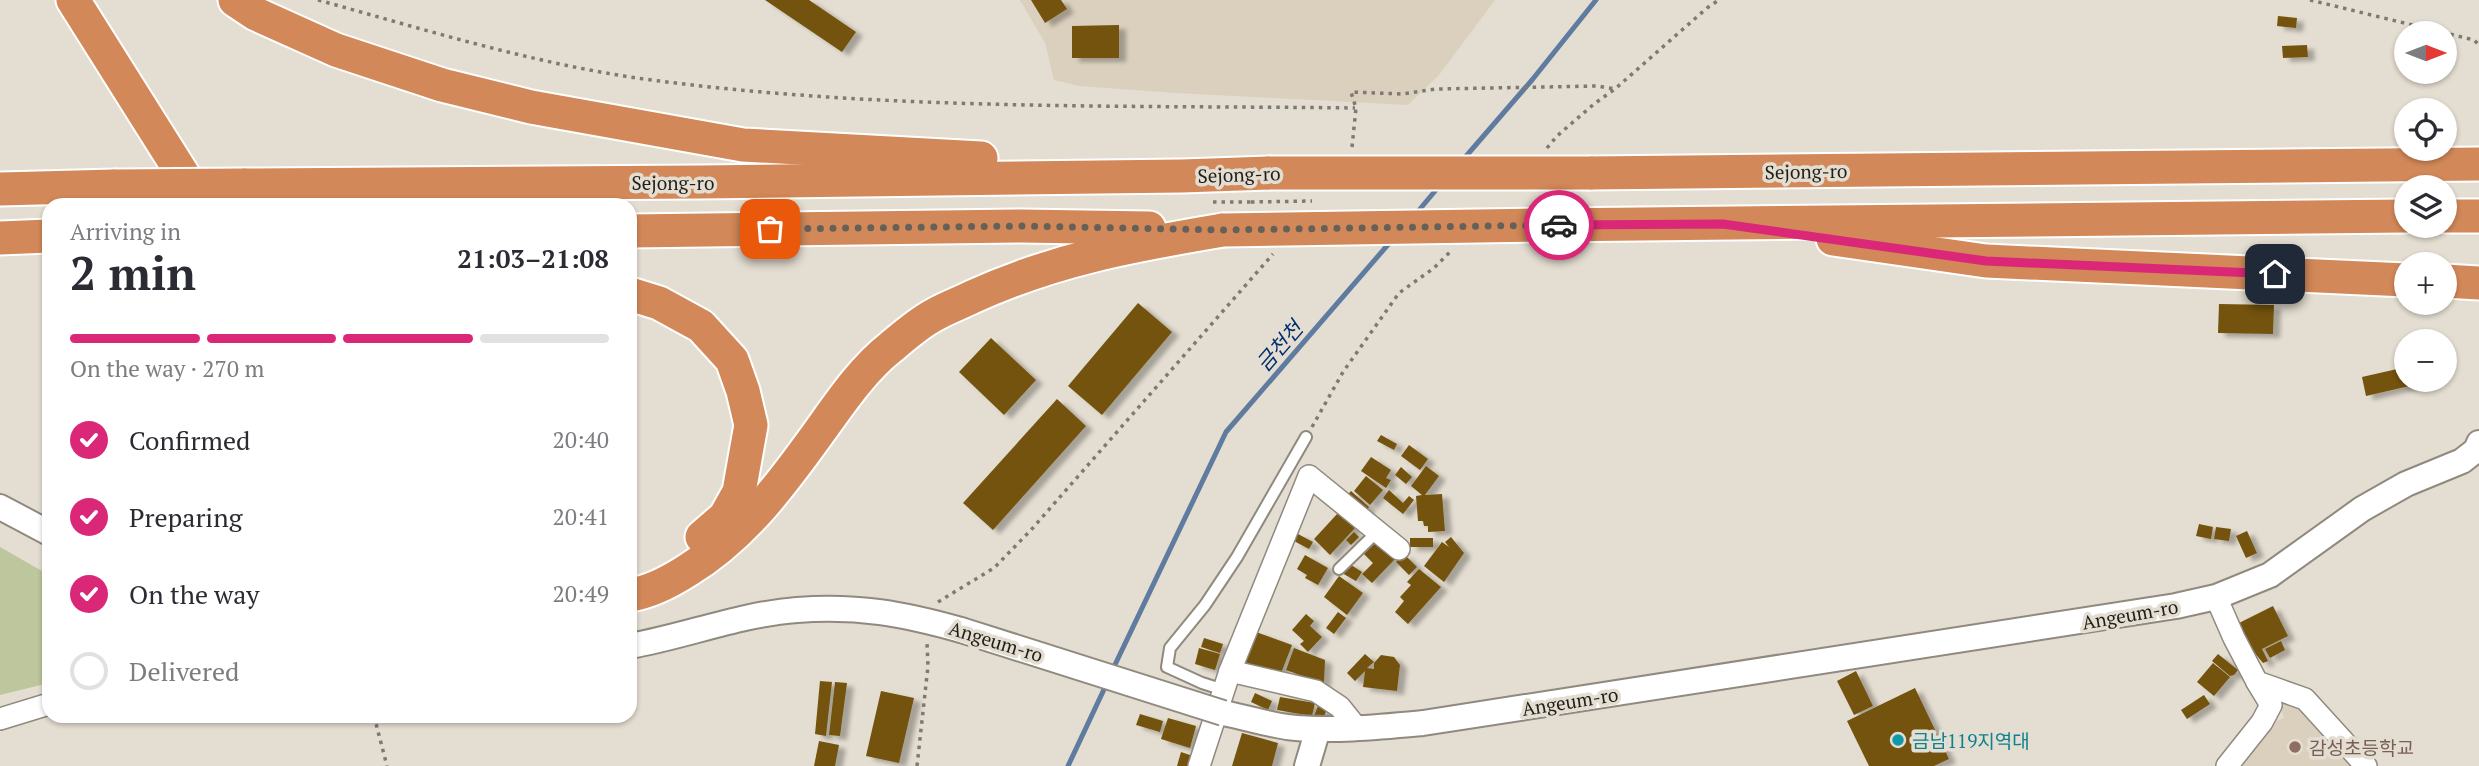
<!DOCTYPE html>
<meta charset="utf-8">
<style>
:root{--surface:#fff;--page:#f7f7f7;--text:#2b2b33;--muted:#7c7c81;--line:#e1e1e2;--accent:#db2777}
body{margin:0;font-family:"PT Serif","Noto Sans KR",serif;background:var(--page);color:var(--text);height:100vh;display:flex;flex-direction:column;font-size:26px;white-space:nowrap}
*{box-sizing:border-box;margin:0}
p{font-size:23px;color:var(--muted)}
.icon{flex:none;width:38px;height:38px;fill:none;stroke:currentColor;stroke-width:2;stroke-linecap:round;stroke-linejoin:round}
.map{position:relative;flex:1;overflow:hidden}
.details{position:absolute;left:42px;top:198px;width:595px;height:525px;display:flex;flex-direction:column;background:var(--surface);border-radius:21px;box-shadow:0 2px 5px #0004}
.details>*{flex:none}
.needle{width:46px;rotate:90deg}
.fabs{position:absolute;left:2394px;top:21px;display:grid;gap:14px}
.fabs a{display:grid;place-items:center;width:63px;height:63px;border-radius:50%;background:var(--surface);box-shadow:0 2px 5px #0004;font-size:35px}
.pin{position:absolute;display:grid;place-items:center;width:60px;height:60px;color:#fff;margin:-30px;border-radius:14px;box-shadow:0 4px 10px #0006}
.courier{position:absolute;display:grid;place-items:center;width:70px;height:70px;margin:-35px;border:5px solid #db2777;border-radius:50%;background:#fff;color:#222;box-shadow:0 2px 9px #0007}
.headline em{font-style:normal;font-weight:600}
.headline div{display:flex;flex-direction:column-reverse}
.headline{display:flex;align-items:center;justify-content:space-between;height:119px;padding:0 28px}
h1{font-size:46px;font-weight:600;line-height:52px}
.bar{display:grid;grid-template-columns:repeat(4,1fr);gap:10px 7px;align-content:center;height:84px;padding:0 28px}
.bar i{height:9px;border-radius:5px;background:var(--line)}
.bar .active{background:var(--accent)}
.bar p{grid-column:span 4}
ol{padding:0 28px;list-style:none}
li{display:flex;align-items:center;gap:21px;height:77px}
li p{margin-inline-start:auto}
li .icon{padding:7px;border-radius:50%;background:var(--accent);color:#fff;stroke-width:4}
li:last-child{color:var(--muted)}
li i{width:38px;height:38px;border:4px solid var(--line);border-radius:50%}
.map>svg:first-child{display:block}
</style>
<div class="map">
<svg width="2479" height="766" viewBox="0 0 2479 766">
<defs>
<filter id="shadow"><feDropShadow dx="7" dy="4" stdDeviation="2" flood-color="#0004"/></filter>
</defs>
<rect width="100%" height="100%" fill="#e4ddd1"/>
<g fill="#dbd0bd">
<polygon points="1020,0 1495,0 1439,75 1408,105 1176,93 1079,86 1054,80 1045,43"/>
<polygon points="2290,696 2359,766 2233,766 2262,727 2284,718 2278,700"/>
</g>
<polygon fill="#bec69d" points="0,547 49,575 49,683 0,695"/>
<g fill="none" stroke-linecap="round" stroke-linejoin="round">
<g stroke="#607ba0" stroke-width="5">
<polyline points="1461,162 1532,80 1596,0"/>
<polyline points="1415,215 1440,185"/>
<polyline points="1112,671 1226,432 1392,240"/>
<polyline points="1068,766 1107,683"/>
</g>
</g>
<g fill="#73530a" filter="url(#shadow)">
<polygon points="765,0 809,0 856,32 842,52"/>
<polygon points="1031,0 1061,0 1067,9 1045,23"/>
<polygon points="2278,16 2297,18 2296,28 2277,26"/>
<polygon points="1119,25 1119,58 1072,58 1072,26"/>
<polygon points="2307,45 2308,57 2283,58 2282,46"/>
<polygon points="1138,303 1172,332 1102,415 1068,386"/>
<polygon points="2219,304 2274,305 2273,334 2218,333"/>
<polygon points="991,338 1036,380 1004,415 959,372"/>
<polygon points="2406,367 2406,380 2431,381 2366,396 2362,377"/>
<polygon points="1057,399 1086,426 993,530 963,503"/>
<polygon points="1381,435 1397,444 1394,450 1377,441"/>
<polygon points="1409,445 1428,459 1420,470 1401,456"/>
<polygon points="1371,457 1391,470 1386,478 1391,480 1386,488 1361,471"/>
<polygon points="1426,466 1439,476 1425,495 1442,494 1445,531 1428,532 1428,526 1424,526 1423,521 1418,521 1416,496 1422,495 1411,486"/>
<polygon points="1401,467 1412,477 1406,484 1395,475"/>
<polygon points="1366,476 1383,490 1370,505 1354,491"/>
<polygon points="1389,490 1403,503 1409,496 1414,500 1403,514 1383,498"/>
<polygon points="1351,491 1369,507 1364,514 1345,498"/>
<polygon points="1338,513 1355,528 1330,555 1314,539"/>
<polygon points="2199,524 2213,527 2211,539 2196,536"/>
<polygon points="2216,527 2231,529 2229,541 2214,539"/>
<polygon points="2247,531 2257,553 2246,558 2236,536"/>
<polygon points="1354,532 1359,537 1351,545 1346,540"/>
<polygon points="1298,534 1313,542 1309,549 1294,541"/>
<polygon points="1451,537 1464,553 1444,582 1424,566 1442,542 1449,547 1445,542"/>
<polygon points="1373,538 1395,559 1372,583 1362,574 1373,563 1361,551"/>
<rect x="1410" y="538" width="23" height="9"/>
<polygon points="1404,554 1417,567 1409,575 1396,562"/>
<polygon points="1305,555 1328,568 1318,585 1305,578 1307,575 1297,569"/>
<polygon points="1348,563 1362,572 1356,581 1342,573"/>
<polygon points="1419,569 1441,587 1408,624 1395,612 1404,601 1400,597 1411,585 1407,582"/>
<polygon points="1339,576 1363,593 1347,615 1324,597"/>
<polygon points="2273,606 2288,636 2262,649 2268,661 2263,663 2253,651 2239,623"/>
<polygon points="1338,612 1346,618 1334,634 1326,628"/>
<polygon points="1306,614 1314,621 1310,626 1322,637 1308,652 1300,644 1304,641 1292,630"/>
<polygon points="1256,632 1292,645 1280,676 1245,663"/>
<polygon points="1204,638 1223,644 1220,653 1201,647"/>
<polygon points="2281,641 2285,650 2270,658 2265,649"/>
<polygon points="1199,648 1220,654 1215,670 1195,664"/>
<polygon points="1294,648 1325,660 1324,684 1286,670"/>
<polygon points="1365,654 1374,662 1367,668 1374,669 1374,663 1381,655 1394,657 1400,665 1397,691 1363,687 1365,671 1355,681 1347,673"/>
<polygon points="2218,654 2238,670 2234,675 2230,676 2212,661"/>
<polygon points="2213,663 2230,677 2214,696 2197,682"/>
<polygon points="1856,671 1873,706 1854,715 1837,681"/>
<polygon points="820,681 832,682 826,736 815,734"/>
<polygon points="835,682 847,683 840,736 829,735"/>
<polygon points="1915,688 1949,759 1934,766 1869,766 1847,721"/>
<polygon points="881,691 914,698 899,763 866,756"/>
<polygon points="1255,693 1272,701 1268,710 1251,702"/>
<polygon points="2204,695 2210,704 2187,719 2181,710"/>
<polygon points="1280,697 1315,703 1312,716 1277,710"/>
<polygon points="1318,706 1327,709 1323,719 1314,716"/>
<polygon points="1140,714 1163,721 1160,732 1136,725"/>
<polygon points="1168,718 1196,726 1190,748 1161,739"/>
<polygon points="1242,733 1278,743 1272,766 1232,766"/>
<polygon points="819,741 839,745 835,766 814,766"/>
<polygon points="1181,752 1193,756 1190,766 1177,766"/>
</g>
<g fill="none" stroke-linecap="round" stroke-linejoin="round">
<defs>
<g id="service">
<polyline points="1339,569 1378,531"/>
<polyline points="1224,690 1202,683 1167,667 1170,648 1205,605 1237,557 1306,437"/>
</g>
<g id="minor">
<polyline points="2216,597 2234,638 2257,682 2305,699 2366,766"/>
<polyline points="0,719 49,704"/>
<polyline points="1356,727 1340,707 1316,691 1230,671 1309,476 1399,549"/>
<polyline points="1199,766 1230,671"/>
<polyline points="2227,766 2262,722 2271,705 2257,682"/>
</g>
<g id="tertiary">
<polyline points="0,507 49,533"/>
<path d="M 630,646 C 686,636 741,614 797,610 C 857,605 904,614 961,630"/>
<path d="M 1223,713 C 1244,717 1266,724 1287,727 C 1329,732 1380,727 1423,723 L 2176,606 L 2216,597 L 2270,575 L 2362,509 L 2406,484 L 2462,461 L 2476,450 L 2479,443"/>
<polyline points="1307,766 1318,729"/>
</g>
<g id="trunk">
<polyline points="73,0 202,205"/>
<polyline points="235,0 256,14 336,50 442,85 531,107 743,145 981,158"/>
<polyline points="1590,173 2479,164"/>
<polyline points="243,185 700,182 1182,176 1269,173"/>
<polyline points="0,189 115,186"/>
<polyline points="2445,216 2479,216"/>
<polyline points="1547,225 2406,216"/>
<polyline points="630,231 1021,226 1149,228"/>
<polyline points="0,238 49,236"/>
<polyline points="1833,239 1986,261 2406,280"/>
<polyline points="2445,281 2479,283"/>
<polyline points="630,294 659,303 701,326 732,360 743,391 751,425 739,492 725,517 702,537"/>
<path d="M 630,595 C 651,592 671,581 688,570 C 745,535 784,481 822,428 C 842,400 864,368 891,347 C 904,336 919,323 934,315 C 946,308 960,303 972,297 C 1055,259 1134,245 1223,230"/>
</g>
</defs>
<use href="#service" stroke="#8f897e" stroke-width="14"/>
<use href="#minor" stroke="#8f897e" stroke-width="24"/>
<use href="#tertiary" stroke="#8f897e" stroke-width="28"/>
<use href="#trunk" stroke="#fff" stroke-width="37"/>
<g stroke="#7e7a72" stroke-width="3.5" stroke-dasharray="3.5 5" stroke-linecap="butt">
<path d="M 318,0 C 423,29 528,62 637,78 C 874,111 1116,105 1355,108"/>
<polyline points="2310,0 2474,40 2479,45"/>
<polyline points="1352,147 1356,108 1351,92 1402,94 1436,89 1597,86 1615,89"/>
<polyline points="1547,148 1557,136 1594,104 1615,89 1707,8 1719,0"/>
<polyline points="1213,202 1251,202"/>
<polyline points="1312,427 1343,372 1399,293 1434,268 1451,251"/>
<polyline points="938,602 994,568 1031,530 1273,254"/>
<polyline points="374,716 387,766"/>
<polyline points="917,766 928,666 927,643"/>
</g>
<use href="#service" stroke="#fff" stroke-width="10"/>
<use href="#minor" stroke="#fff" stroke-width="21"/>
<use href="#tertiary" stroke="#fff" stroke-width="24"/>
<use href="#trunk" stroke="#d28858" stroke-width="33"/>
<defs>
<polyline id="tertiary-bridge" points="961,630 1223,713"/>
<g id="trunk-bridge">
<polyline points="1269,173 1590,173"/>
<polyline points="115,186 243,185"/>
<polyline points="1223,230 1547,225"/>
</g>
</defs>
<use href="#tertiary-bridge" stroke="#8f897e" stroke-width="28" stroke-linecap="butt"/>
<use href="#trunk-bridge" stroke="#fff" stroke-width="37" stroke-linecap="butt"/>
<polyline stroke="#7e7a72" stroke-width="3.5" stroke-dasharray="3.5 5" stroke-linecap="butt" points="1251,202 1312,201"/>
<use href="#tertiary-bridge" stroke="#fff" stroke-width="24"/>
<use href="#trunk-bridge" stroke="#d28858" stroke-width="33"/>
</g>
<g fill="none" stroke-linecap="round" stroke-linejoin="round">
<polyline stroke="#656159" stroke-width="7" stroke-dasharray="0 12.6" points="770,229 1021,226 1223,230 1559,225"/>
<polyline stroke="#db2777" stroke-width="9" points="1559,225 1723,224 1986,261 2275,274"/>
</g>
<circle fill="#0f9aa8" stroke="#e4ddd1" stroke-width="2.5" cx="1898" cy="740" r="7"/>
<circle fill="#8d6e63" stroke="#e4ddd1" stroke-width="2.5" cx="2295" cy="747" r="7"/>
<g text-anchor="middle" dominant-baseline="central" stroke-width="7" stroke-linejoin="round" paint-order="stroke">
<g font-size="19" fill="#201e19" stroke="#e4ddd1">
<text transform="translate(1806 171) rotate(-1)">Sejong-ro</text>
<text transform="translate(1239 174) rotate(-2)">Sejong-ro</text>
<text x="673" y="182">Sejong-ro</text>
<text transform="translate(2130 614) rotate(-10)">Angeum-ro</text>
<text transform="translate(996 641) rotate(17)">Angeum-ro</text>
<text transform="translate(1570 701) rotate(-9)">Angeum-ro</text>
</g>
<g font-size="19" fill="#0d838f" stroke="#e4ddd1" text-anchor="start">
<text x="1912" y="740">금남119지역대</text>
</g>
<g font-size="19" fill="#785e54" stroke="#e4ddd1" text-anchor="start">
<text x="2309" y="747">감성초등학교</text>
</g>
<g font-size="21" font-style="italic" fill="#002f6f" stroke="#e4ddd1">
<text transform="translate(1279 346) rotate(-49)">금천천</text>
</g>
</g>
</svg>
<div class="fabs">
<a><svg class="needle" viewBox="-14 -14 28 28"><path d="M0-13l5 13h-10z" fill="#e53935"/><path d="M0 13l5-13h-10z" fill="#7c7c81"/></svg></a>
<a><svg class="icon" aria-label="locate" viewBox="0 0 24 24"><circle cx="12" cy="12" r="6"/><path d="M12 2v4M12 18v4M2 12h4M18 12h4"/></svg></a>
<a><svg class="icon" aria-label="layers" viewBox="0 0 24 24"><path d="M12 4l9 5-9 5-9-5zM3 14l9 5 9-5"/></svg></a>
<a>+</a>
<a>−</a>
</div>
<div class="pin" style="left:770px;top:229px;background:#ea580c"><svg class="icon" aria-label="bag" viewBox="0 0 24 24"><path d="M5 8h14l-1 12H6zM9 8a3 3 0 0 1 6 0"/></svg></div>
<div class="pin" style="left:2275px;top:274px;background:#1f2937"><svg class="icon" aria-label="home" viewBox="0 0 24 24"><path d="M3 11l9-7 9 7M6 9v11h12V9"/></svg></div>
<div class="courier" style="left:1559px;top:225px"><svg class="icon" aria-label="car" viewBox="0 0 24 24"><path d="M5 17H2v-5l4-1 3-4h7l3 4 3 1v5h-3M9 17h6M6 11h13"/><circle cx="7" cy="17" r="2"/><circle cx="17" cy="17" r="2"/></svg></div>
<section class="details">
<div class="headline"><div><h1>2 min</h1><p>Arriving in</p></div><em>21:03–21:08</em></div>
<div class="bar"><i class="active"></i><i class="active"></i><i class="active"></i><i></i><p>On the way · 270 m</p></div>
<ol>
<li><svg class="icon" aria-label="check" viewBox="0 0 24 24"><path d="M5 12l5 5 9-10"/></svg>Confirmed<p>20:40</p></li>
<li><svg class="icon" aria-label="check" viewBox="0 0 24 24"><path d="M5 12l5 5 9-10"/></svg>Preparing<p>20:41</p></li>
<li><svg class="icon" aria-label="check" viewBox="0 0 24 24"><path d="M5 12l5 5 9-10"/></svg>On the way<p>20:49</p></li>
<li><i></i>Delivered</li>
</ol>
</section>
</div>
